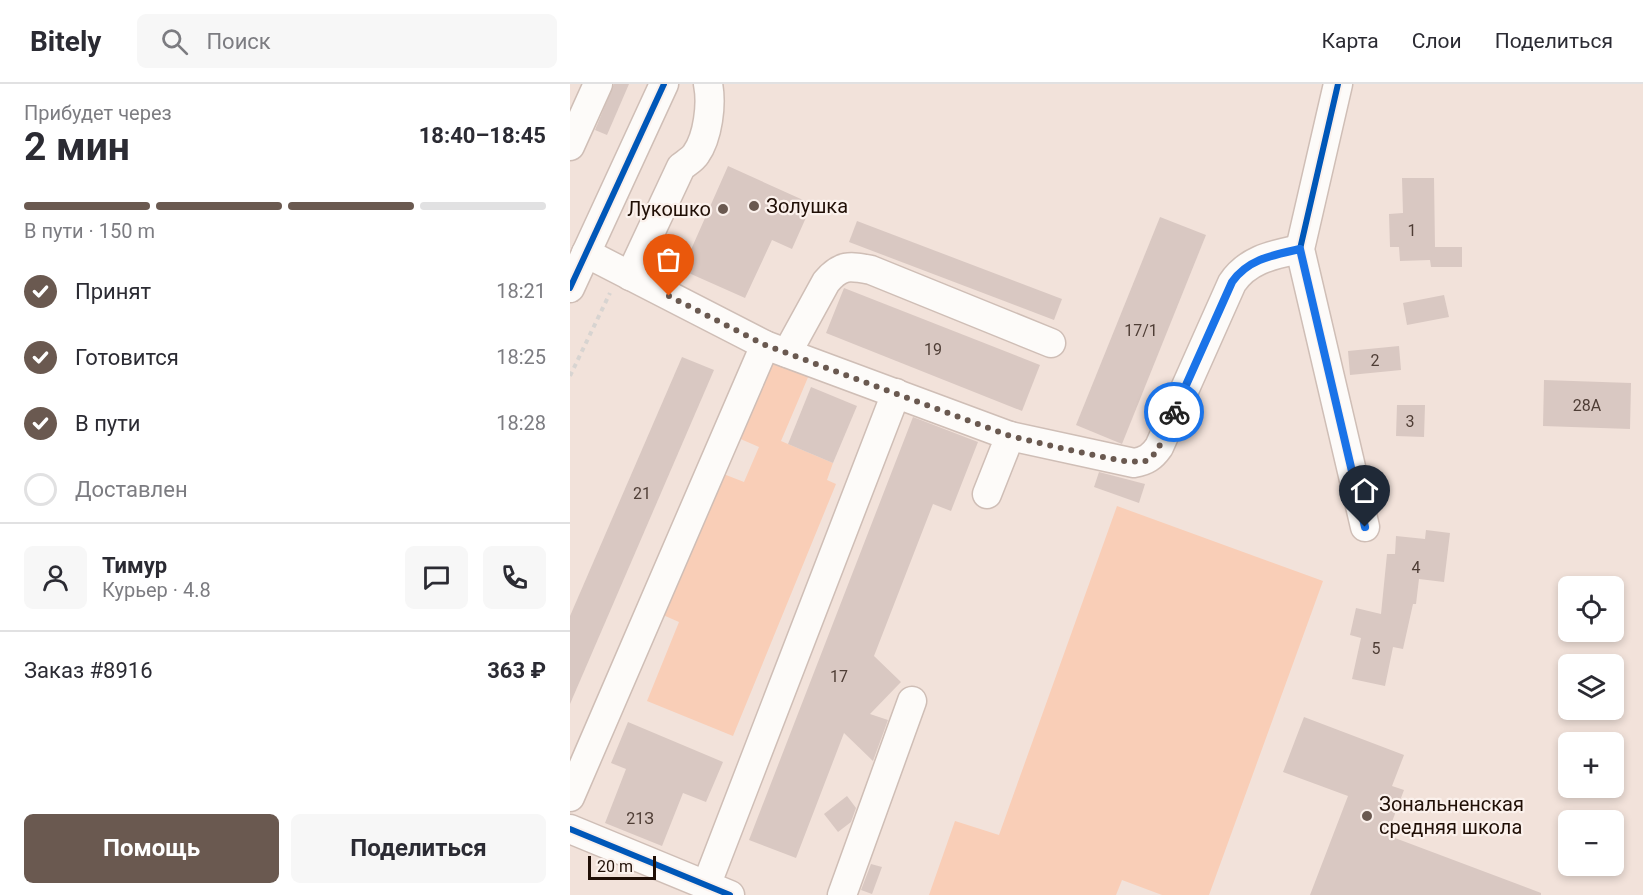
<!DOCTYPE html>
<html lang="ru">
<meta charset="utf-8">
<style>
:root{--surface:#fff;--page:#f7f7f7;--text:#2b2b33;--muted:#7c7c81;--line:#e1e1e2;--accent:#6a5950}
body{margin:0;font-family:Roboto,sans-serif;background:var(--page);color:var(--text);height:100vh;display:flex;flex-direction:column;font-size:22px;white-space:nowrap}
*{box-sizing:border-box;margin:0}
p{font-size:20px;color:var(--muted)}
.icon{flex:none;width:33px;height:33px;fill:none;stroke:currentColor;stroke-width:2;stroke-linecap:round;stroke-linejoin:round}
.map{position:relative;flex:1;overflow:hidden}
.side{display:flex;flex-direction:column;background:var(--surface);width:570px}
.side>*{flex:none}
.buttons{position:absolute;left:988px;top:492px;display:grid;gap:12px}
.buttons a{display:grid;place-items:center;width:66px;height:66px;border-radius:9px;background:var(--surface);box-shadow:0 3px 9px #0003;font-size:30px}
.scale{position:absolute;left:18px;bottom:15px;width:68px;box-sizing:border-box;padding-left:6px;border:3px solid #200f06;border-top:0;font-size:16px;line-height:21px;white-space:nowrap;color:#200f06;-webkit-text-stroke:4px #fbf1ec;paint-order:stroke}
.pin{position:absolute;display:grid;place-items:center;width:51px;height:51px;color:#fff;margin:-62px -26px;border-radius:50% 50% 50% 0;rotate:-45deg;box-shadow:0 0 6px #0007}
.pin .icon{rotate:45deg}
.courier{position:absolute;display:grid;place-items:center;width:60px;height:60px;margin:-30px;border:4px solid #1a73e8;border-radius:50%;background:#fff;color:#222;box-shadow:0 2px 8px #0007}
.summary em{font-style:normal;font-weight:700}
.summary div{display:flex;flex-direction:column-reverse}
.summary{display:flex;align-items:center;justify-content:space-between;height:102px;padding:0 24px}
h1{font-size:39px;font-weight:700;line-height:45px}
.bar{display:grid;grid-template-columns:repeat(4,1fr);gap:9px 6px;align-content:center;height:72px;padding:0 24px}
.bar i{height:8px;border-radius:4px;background:var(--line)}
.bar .active{background:var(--accent)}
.bar p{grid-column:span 4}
.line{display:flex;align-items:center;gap:15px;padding:0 24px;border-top:2px solid var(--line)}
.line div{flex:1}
.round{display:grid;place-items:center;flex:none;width:63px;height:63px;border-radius:9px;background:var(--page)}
ol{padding:0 24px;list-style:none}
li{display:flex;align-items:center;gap:18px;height:66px}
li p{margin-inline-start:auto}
li .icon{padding:6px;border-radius:50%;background:var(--accent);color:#fff;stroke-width:4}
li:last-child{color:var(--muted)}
li i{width:33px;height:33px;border:3px solid var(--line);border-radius:50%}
.action{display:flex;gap:12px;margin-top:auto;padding:12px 24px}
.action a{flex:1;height:69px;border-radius:9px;background:var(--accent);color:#fff;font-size:24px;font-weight:700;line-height:69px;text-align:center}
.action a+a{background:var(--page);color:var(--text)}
header{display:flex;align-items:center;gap:36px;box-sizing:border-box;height:84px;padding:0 30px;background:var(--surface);border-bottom:2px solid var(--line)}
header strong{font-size:28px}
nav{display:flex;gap:33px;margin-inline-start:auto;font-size:21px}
.search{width:420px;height:54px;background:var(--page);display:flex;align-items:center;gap:15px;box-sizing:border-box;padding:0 21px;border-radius:9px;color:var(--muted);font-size:22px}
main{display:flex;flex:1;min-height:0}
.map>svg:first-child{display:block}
</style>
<header>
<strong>Bitely</strong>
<div class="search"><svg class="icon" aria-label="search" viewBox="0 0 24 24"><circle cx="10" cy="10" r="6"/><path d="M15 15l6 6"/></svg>Поиск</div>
<nav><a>Карта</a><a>Слои</a><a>Поделиться</a></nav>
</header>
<main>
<section class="side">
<div class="summary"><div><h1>2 мин</h1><p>Прибудет через</p></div><em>18:40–18:45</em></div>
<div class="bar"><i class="active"></i><i class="active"></i><i class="active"></i><i></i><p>В пути · 150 m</p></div>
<ol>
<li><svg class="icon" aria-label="check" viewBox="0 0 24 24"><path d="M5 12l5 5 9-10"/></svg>Принят<p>18:21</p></li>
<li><svg class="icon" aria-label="check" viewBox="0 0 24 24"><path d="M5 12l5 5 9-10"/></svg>Готовится<p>18:25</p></li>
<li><svg class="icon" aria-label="check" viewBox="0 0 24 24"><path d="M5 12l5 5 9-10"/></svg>В пути<p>18:28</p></li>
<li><i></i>Доставлен</li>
</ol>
<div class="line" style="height:108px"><a class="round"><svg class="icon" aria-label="person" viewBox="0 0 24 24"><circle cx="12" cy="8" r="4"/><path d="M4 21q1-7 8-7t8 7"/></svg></a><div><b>Тимур</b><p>Курьер · 4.8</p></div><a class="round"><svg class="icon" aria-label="chat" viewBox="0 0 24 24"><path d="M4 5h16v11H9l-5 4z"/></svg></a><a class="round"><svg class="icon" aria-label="phone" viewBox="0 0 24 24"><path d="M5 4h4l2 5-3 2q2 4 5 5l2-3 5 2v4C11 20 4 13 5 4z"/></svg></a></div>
<div class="line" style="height:78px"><div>Заказ #8916</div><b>363 ₽</b></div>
<div class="action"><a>Помощь</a><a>Поделиться</a></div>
</section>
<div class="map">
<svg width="1073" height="811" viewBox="0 0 1073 811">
<rect width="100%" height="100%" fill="#f2e2da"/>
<g fill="#f9ceb7">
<polygon points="198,274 239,291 211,357 263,379 257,396 266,400 163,652 77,617 109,538 93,531 151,389 174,398 189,363 166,353"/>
<polygon points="547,422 753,497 639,811 592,811 552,796 546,811 359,811 385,737 429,751"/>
</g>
<g fill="#d9c8c2">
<polygon points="44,0 59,0 37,51 25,46"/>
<polygon points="158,82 242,120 222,165 202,156 175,214 112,186"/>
<polygon points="832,94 864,94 865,163 892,163 892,183 861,183 860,176 830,177 829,163 820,163 819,130 833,129"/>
<polygon points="590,133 636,151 552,360 506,341"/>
<polygon points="287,137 492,215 484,236 279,158"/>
<polygon points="274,204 470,281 452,327 256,249"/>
<polygon points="874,211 879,233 837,241 833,219"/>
<polygon points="829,262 831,286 780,291 778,267"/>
<polygon points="112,273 144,286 0,620 0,532"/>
<polygon points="974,296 1061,299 1060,345 973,342"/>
<polygon points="241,303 287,322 263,379 218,360"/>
<polygon points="827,321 855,321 854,353 826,352"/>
<polygon points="343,333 408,358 381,427 363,420 304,572 331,598 300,630 318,636 303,677 274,649 226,774 179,756"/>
<polygon points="529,388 575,400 569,419 524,403"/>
<polygon points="856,446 880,449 874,498 849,495 846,520 843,520 833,565 823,563 815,602 782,595 791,554 780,551 786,524 811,530 817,470 825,470 826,452 855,455"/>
<polygon points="734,633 834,671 822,702 834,706 817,751 971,809 971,811 740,811 778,712 713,688"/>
<polygon points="58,638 153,678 136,718 113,709 92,762 35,739 56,685 41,679"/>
<polygon points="277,712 286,724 281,738 268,748 254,730"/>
<polygon points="301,780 312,783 302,810 291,806"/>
</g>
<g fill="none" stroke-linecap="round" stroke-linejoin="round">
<defs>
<g id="minor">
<polyline points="768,0 730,165 795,443"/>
<polyline points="0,62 28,0"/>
<polyline points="16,169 195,261 440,352 417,410"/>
<path d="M 60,192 L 111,83 C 116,79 123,75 126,70 C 138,53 142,20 138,0"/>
<polyline points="0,204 94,0"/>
<path d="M 217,269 L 256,198 C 271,180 280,182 301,186 L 481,259"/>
<path d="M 440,352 L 564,379 C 576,377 582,373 589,363 L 662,199 C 678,175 703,171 730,165"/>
<polyline points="0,713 195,261"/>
<polyline points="0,745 160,811"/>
<polyline points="136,802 326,309"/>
<polyline points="272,811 342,617"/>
</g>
</defs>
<use href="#minor" stroke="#cfbeb6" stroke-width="31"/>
<polyline stroke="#d8d4d1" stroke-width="4" stroke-dasharray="4.5 4.5" stroke-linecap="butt" points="0,292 40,209"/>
<use href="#minor" stroke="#fdfbf9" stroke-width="28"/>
<defs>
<g id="cycleway">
<polyline points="768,0 730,165 795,443"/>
<polyline points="0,204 94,0"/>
<polyline points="0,745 160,811"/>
</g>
</defs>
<use href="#cycleway" stroke="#fbf1ec" stroke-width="10"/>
<use href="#cycleway" stroke="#0057b8" stroke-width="6"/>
</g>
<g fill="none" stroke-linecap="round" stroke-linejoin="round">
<polyline stroke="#6a5950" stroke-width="6" stroke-dasharray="0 10.8" points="99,212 195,261 440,352 504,367 553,377 574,378 582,373 589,363 604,328"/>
<path stroke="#1a73e8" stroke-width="8" d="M 604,328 L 662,198 C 678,175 703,171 730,165 L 795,443"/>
</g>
<g fill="#6a5950" stroke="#fbf1ec" stroke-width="2">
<circle cx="184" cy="122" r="6"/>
<circle cx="153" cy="125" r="6"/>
<circle cx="797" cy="732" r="6"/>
</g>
<g text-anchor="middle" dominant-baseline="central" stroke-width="4.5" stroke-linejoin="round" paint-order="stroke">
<g font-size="16" fill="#4e3d35">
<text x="842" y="146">1</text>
<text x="571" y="246">17/1</text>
<text x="363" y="265">19</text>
<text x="805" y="276">2</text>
<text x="1017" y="321">28А</text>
<text x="840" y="337">3</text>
<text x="72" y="409">21</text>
<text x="846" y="483">4</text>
<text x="806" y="564">5</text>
<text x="269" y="592">17</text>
<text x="70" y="734">21З</text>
</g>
<g font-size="20" fill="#200f06" stroke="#fbf1ec" text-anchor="start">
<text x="196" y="122">Золушка</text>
<text x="141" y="125" text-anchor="end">Лукошко</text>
<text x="809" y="720">Зональненская<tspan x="809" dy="23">средняя школа</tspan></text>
</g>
</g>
</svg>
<div class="buttons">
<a><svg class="icon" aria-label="locate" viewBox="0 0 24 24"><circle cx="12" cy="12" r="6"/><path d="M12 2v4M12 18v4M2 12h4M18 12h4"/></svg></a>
<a><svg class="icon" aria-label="layers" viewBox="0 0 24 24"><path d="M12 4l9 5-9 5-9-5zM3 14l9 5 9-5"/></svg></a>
<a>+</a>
<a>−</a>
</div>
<div class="scale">20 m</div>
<div class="pin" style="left:99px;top:212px;background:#ea580c"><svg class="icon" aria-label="bag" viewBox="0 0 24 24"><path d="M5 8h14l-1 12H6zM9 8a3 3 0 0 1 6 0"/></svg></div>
<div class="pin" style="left:795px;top:443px;background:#1f2937"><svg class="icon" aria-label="home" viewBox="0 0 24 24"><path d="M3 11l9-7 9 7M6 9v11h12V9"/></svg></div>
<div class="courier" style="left:604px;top:328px"><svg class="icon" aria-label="bike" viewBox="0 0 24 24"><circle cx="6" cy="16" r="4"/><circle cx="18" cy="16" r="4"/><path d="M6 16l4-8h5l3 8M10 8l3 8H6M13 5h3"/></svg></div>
</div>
</main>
